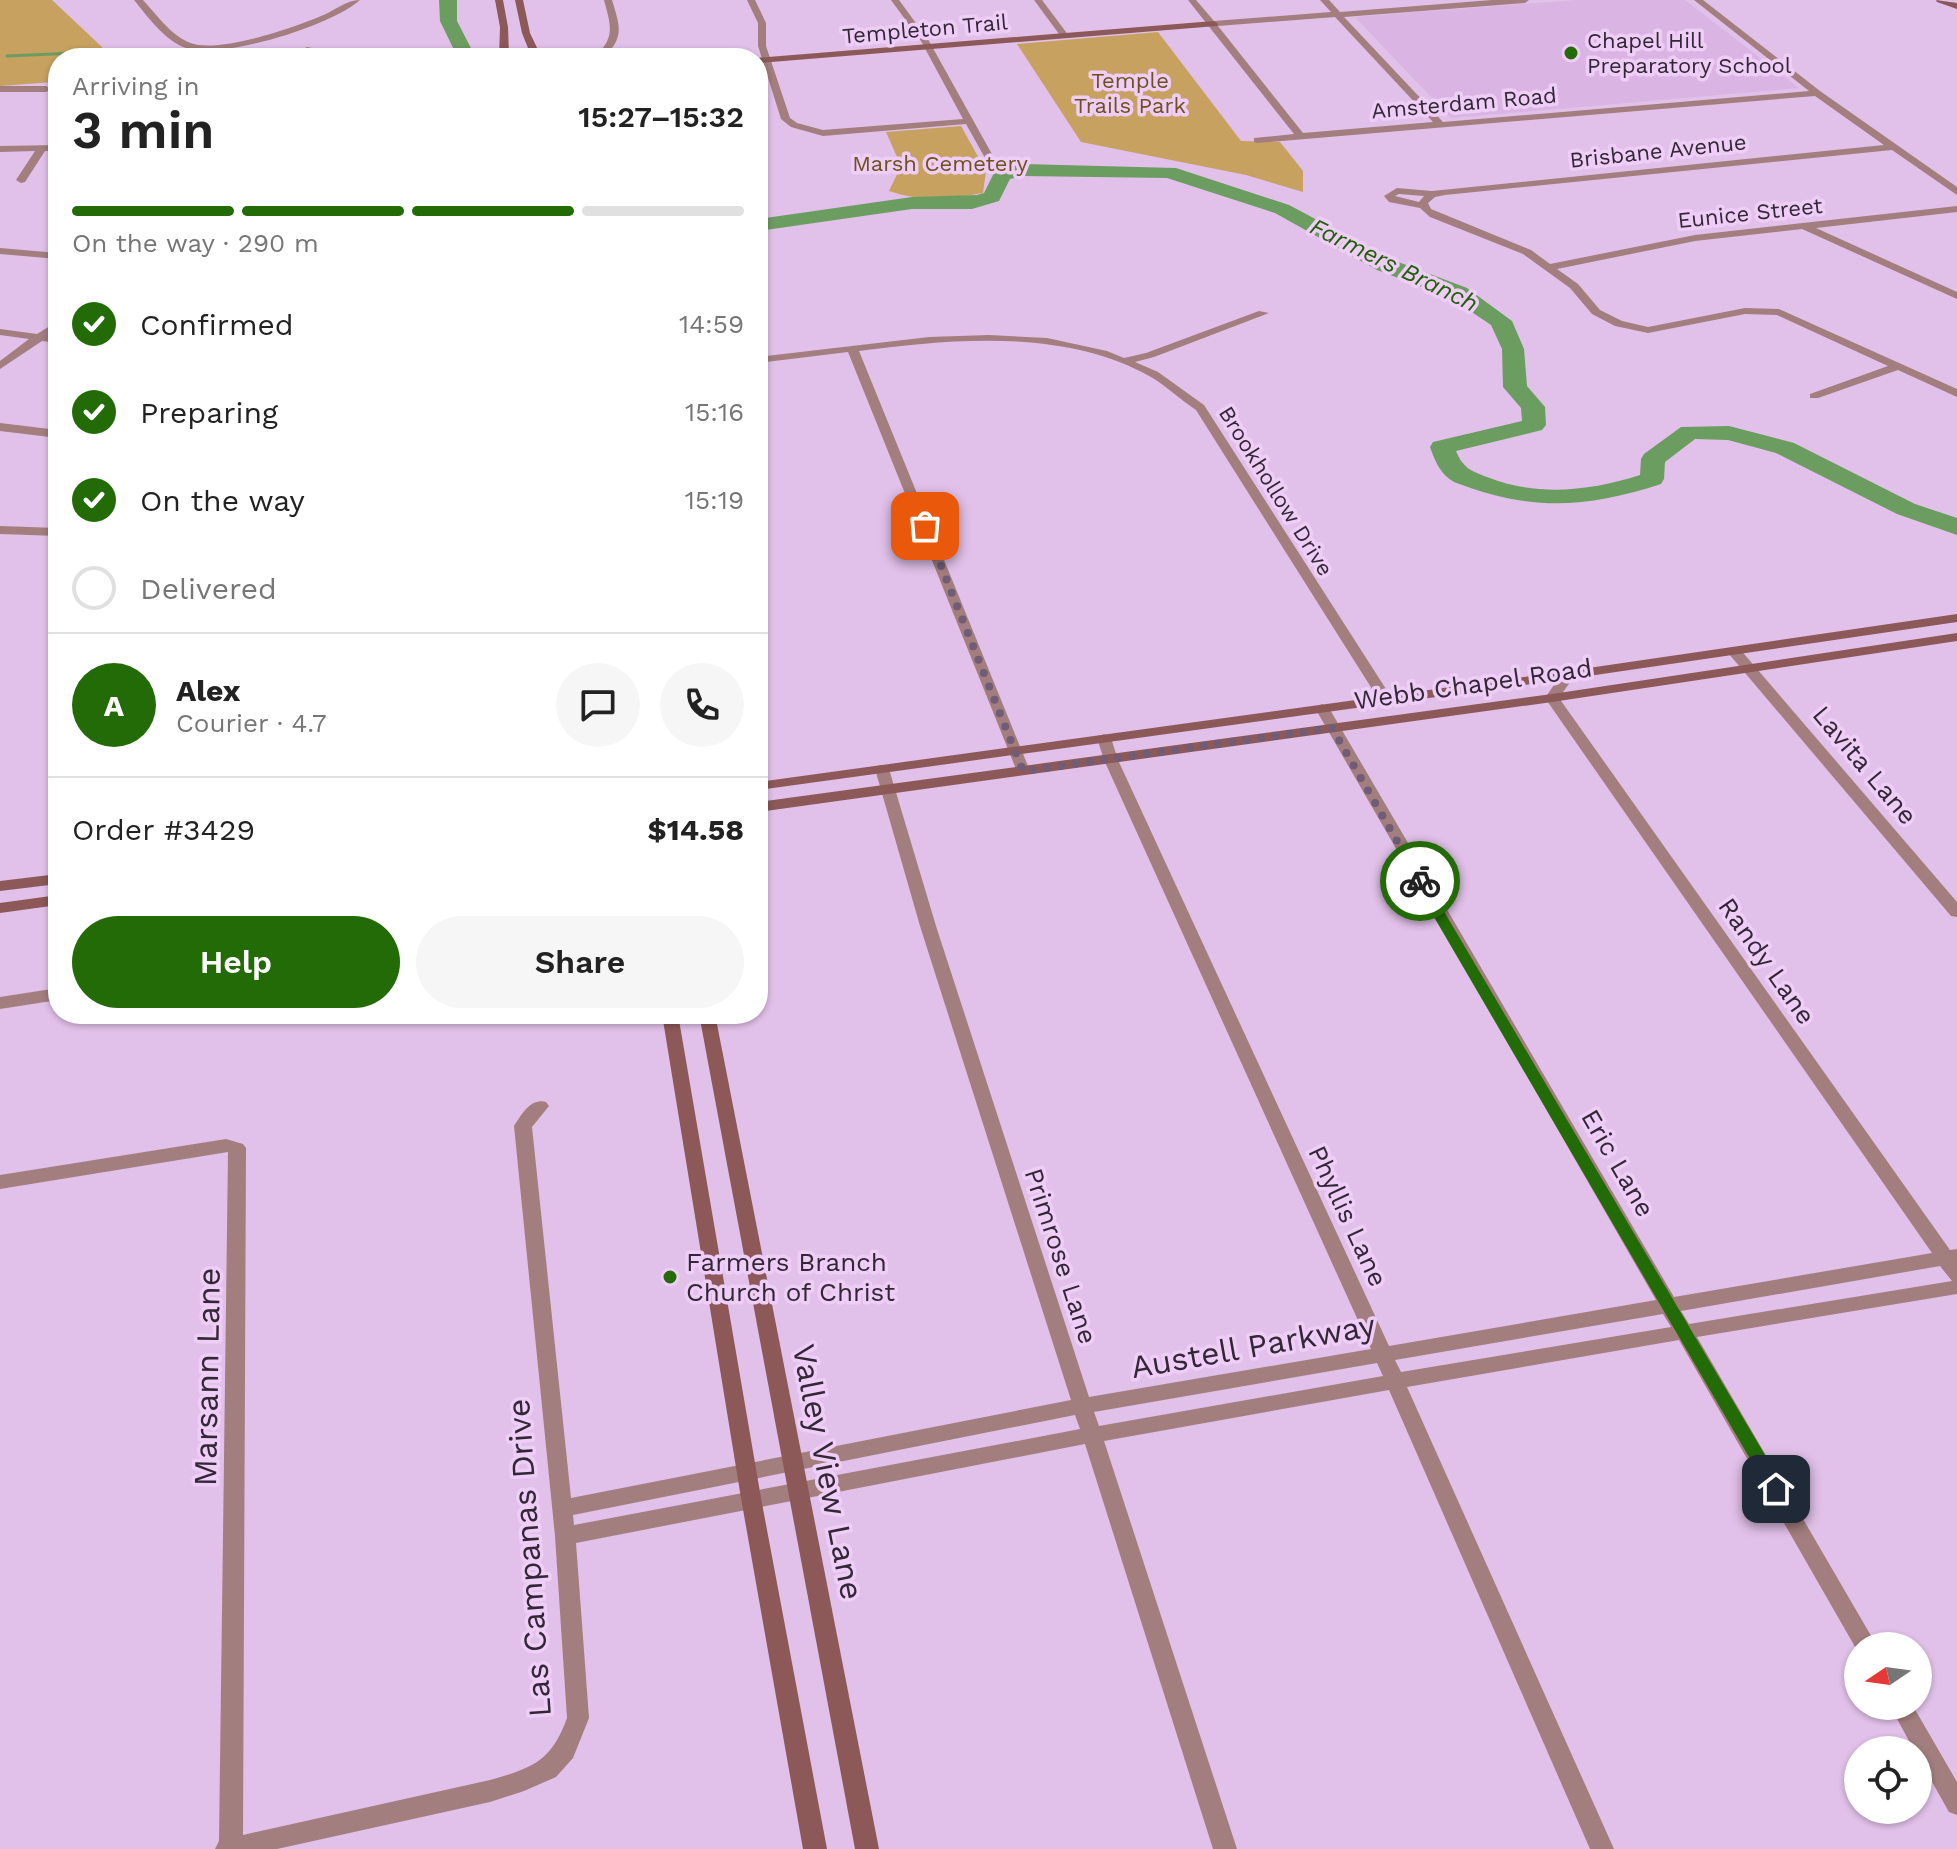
<!DOCTYPE html>
<meta charset="utf-8">
<style>
:root{--surface:#fff;--page:#f6f6f6;--text:#222;--muted:#767676;--line:#e0e0e0;--accent:#236b07}
body{margin:0;font-family:"Work Sans",sans-serif;background:var(--page);color:var(--text);height:100vh;display:flex;flex-direction:column;font-size:30px;white-space:nowrap}
*{box-sizing:border-box;margin:0}
p{font-size:26px;color:var(--muted)}
.icon{flex:none;width:44px;height:44px;fill:none;stroke:currentColor;stroke-width:2;stroke-linecap:round;stroke-linejoin:round}
.map{position:relative;flex:1;overflow:hidden}
.side{position:absolute;left:48px;top:48px;width:720px;height:976px;display:flex;flex-direction:column;background:var(--surface);border-radius:32px;box-shadow:0 2px 6px #0004}
.side>*{flex:none}
.needle{width:52px;rotate:257deg}
.buttons{position:absolute;left:1844px;top:1632px;display:grid;gap:16px}
.buttons a{display:grid;place-items:center;width:88px;height:88px;border-radius:50%;background:var(--surface);box-shadow:0 2px 6px #0004;font-size:40px}
.pin{position:absolute;display:grid;place-items:center;width:68px;height:68px;color:#fff;margin:-34px;border-radius:16px;box-shadow:0 4px 12px #0006}
.courier{position:absolute;display:grid;place-items:center;width:80px;height:80px;margin:-40px;border:6px solid #236b07;border-radius:50%;background:#fff;color:#222;box-shadow:0 2px 10px #0007}
.overview em{font-style:normal;font-weight:600}
.overview div{display:flex;flex-direction:column-reverse}
.overview{display:flex;align-items:center;justify-content:space-between;height:136px;padding:0 24px}
h1{font-size:52px;font-weight:600;line-height:60px}
.bar{display:grid;grid-template-columns:repeat(4,1fr);gap:12px 8px;align-content:center;height:96px;padding:0 24px}
.bar i{height:10px;border-radius:6px;background:var(--line)}
.bar .selected{background:var(--accent)}
.bar p{grid-column:span 4}
.line{display:flex;align-items:center;gap:20px;padding:0 24px;border-top:2px solid var(--line)}
.line div{flex:1}
.round{display:grid;place-items:center;flex:none;width:84px;height:84px;border-radius:42px;background:var(--page)}
ol{padding:0 24px;list-style:none}
li{display:flex;align-items:center;gap:24px;height:88px}
li p{margin-inline-start:auto}
li .icon{padding:8px;border-radius:50%;background:var(--accent);color:#fff;stroke-width:4}
li:last-child{color:var(--muted)}
li i{width:44px;height:44px;border:4px solid var(--line);border-radius:50%}
.button{display:flex;gap:16px;margin-top:auto;padding:16px 24px}
.button a{flex:1;height:92px;border-radius:48px;background:var(--accent);color:#fff;font-size:32px;font-weight:600;line-height:92px;text-align:center}
.button a+a{background:var(--page);color:var(--text)}
.map>svg:first-child{display:block}
</style>
<div class="map">
<svg width="1957" height="1849" viewBox="0 0 1957 1849">
<rect width="100%" height="100%" fill="#e1c0e9"/>
<polygon fill="#dab4e2" points="1576,0 1685,0 1799,88 1451,118 1355,17"/>
<g fill="#c7a160">
<polygon points="0,0 52,0 102,47 100,58 58,58 58,78 54,82 0,86"/>
<polygon points="1158,32 1241,141 1280,142 1303,171 1303,192 1246,175 1081,142 1017,44"/>
<path d="M 961,126 L 986,171 L 983,193 C 949,199 922,202 889,191 L 901,166 L 886,132 Z"/>
</g>
<g fill="none" stroke-linecap="round" stroke-linejoin="round">
<polyline stroke="#6c9d60" stroke-width="3" points="7,56 75,53 85,58"/>
<g fill="#6c9d60" fill-rule="evenodd">
<polygon points="439,0 457,0 457,21 476,58 458,58 440,21"/>
<path d="M 1023,164 L 1176,168 L 1289,205 L 1393,260 L 1467,288 L 1512,321 L 1524,349 L 1527,386 L 1545,407 L 1546,425 L 1542,430 L 1456,451 C 1463,468 1471,471 1487,477 C 1537,497 1590,491 1640,475 L 1641,459 L 1644,454 L 1681,427 L 1729,426 L 1794,443 L 1915,504 L 1957,518 L 1957,535 L 1897,514 L 1776,453 L 1728,440 L 1695,439 L 1665,462 L 1664,479 L 1661,484 C 1584,509 1529,511 1454,482 C 1440,474 1435,461 1430,447 L 1433,442 L 1522,421 L 1521,408 L 1503,387 L 1502,349 L 1491,325 L 1451,298 L 1377,270 L 1275,213 L 1167,178 L 1023,176 L 1010,179 L 999,201 L 972,209 L 912,209 L 758,231 L 758,219 L 912,197 L 977,195 L 984,193 L 995,171 Z"/>
</g>
<g fill="#a37e7e" fill-rule="evenodd">
<path d="M 134,0 L 143,0 C 156,14 170,34 188,42 C 215,55 293,28 321,16 C 334,11 346,0 360,0 C 333,25 218,62 183,47 C 164,39 147,16 134,0 Z"/>
<path d="M 604,0 L 612,0 C 620,27 625,37 603,58 L 597,58 L 597,54 C 616,37 610,23 604,0 Z"/>
<polygon points="747,0 755,0 766,23 766,46 790,118 797,123 823,130 963,119 921,41 891,0 899,0 929,41 993,156 985,158 966,124 823,136 791,127 781,119 758,46 758,23"/>
<polygon points="1034,0 1042,0 1069,36 1068,38 1062,38"/>
<path d="M 1188,0 L 1196,0 L 1214,21 L 1331,12 L 1320,0 L 1329,0 L 1340,12 L 1492,0 L 1529,0 L 1525,3 L 1344,17 L 1443,122 L 1809,91 L 1694,0 L 1703,0 L 1820,91 L 1957,187 L 1957,195 L 1892,150 L 1445,195 L 1435,197 L 1428,203 L 1431,209 L 1531,250 L 1550,264 L 1695,235 L 1957,206 L 1957,212 L 1816,228 L 1957,292 L 1957,299 L 1802,229 L 1695,241 L 1557,269 L 1578,284 L 1600,310 L 1622,321 L 1648,327 L 1745,308 L 1779,309 L 1957,389 L 1957,397 L 1898,370 L 1818,398 L 1810,398 L 1810,394 L 1888,366 L 1777,315 L 1745,314 L 1648,333 L 1615,326 L 1592,314 L 1570,288 L 1523,254 L 1430,217 L 1420,208 L 1389,202 L 1384,196 L 1397,188 L 1432,191 L 1884,145 L 1815,96 L 1257,143 L 1254,142 L 1254,138 L 1294,134 ZM 1335,17 L 1433,122 L 1303,133 L 1218,26 ZM 1399,194 L 1424,196 L 1419,202 L 1395,196 Z"/>
<polygon points="307,47 327,51 323,58 304,58 317,53 309,53 298,58 293,55"/>
<polygon points="0,86 46,86 51,89 46,92 0,92"/>
<polygon points="58,145 58,151 45,151 25,182 21,183 16,180 35,151 0,152 0,146"/>
<polygon points="0,248 58,253 58,259 0,254"/>
<path d="M 1259,311 L 1269,313 L 1154,357 L 1135,362 L 1158,372 L 1204,405 L 1393,700 L 1391,703 L 1381,703 L 1379,700 L 1196,410 C 1181,400 1166,386 1151,377 C 1065,328 952,339 859,351 L 1030,771 L 1023,775 L 1018,774 L 848,352 L 758,363 L 758,357 L 929,337 L 989,335 L 1047,338 L 1107,351 L 1124,358 L 1146,353 Z"/>
<polygon points="58,321 58,329 49,335 58,337 58,343 42,341 0,369 0,361 29,339 0,335 0,329 37,334"/>
<polygon points="0,423 58,430 58,438 0,431"/>
<polygon points="0,526 58,528 58,536 0,534"/>
<polygon points="1734,647 1739,648 1957,902 1957,917 1951,916 1729,654 1727,651 1729,648"/>
<path d="M 1568,671 L 1575,675 L 1559,698 L 1950,1250 L 1957,1249 L 1957,1294 L 1697,1337 L 1877,1646 L 1858,1646 L 1858,1652 L 1679,1340 L 1407,1387 L 1614,1849 L 1590,1849 L 1389,1390 L 1104,1441 L 1237,1849 L 1213,1849 L 1085,1444 L 576,1543 L 589,1718 L 573,1758 L 556,1777 L 524,1791 L 490,1802 L 277,1849 L 215,1849 L 219,1841 L 228,1152 L 0,1189 L 0,1175 L 226,1139 L 243,1144 L 246,1148 L 243,1835 L 490,1780 C 532,1768 551,1762 567,1718 L 555,1536 L 514,1126 C 521,1115 531,1097 546,1102 L 549,1106 L 532,1127 L 571,1498 L 1071,1400 L 920,926 L 875,769 L 877,766 L 882,765 L 889,769 L 936,926 L 1089,1397 L 1371,1349 L 1104,760 L 1097,738 L 1104,734 L 1111,738 L 1118,760 L 1389,1346 L 1656,1300 L 1315,708 L 1322,704 L 1329,708 L 1674,1297 L 1932,1253 L 1545,698 L 1563,672 ZM 1940,1266 L 1952,1281 L 1689,1324 L 1681,1311 ZM 1663,1314 L 1671,1327 L 1401,1372 L 1395,1360 ZM 1377,1363 L 1383,1376 L 1099,1426 L 1094,1412 ZM 1075,1415 L 1080,1429 L 574,1525 L 573,1515 Z"/>
<polygon points="58,988 58,1000 0,1009 0,997"/>
<polygon points="1890,1706 1913,1706 1957,1782 1957,1815 1949,1812 1918,1757 1918,1750 1914,1750"/>
</g>
<g fill="#8c5858" fill-rule="evenodd">
<polygon points="495,0 503,0 508,27 509,55 530,53 522,33 515,0 523,0 530,33 539,52 565,50 614,55 619,58 565,56 499,58 500,27"/>
<polygon points="1936,0 1957,3 1957,9 1937,2"/>
<polygon points="1214,21 1218,24 1217,26 758,63 758,58 755,58"/>
<polygon points="1957,614 1957,622 1568,679 758,790 758,782 1568,671"/>
<polygon points="1957,633 1957,641 1552,702 758,812 758,802 1552,694"/>
<polygon points="58,874 58,884 0,891 0,881"/>
<polygon points="58,895 58,905 0,913 0,903"/>
<polygon points="662,1014 678,1014 761,1498 827,1849 803,1849 741,1498"/>
<polygon points="699,1014 715,1014 879,1849 855,1849"/>
</g>
</g>
<polygon fill="#236b07" points="1420,877 1426,881 1782,1484 1784,1489 1782,1493 1770,1493 1413,881"/>
<g fill="none" stroke-linecap="round" stroke-linejoin="round">
<polyline stroke="#705c75" stroke-width="8" stroke-dasharray="0 14.4" points="925,526 1023,771 1332,728 1420,881"/>
</g>
<g fill="#236b07" stroke="#eecdf6" stroke-width="3">
<circle cx="1571" cy="53" r="8"/>
<circle cx="670" cy="1277" r="8"/>
</g>
<g text-anchor="middle" dominant-baseline="central" stroke-width="7" stroke-linejoin="round" paint-order="stroke">
<g font-size="22" fill="#332636" stroke="#eecdf6">
<text transform="translate(925 29) rotate(-5)">Templeton Trail</text>
<text transform="translate(1464 103) rotate(-5)">Amsterdam Road</text>
<text transform="translate(1658 151) rotate(-6)">Brisbane Avenue</text>
<text transform="translate(1750 213) rotate(-6)">Eunice Street</text>
<text transform="translate(1276 491) rotate(58)">Brookhollow Drive</text>
</g>
<g font-size="22" fill="#332636" stroke="#eecdf6" text-anchor="start">
<text x="1587" y="40">Chapel Hill<tspan x="1587" dy="25">Preparatory School</tspan></text>
</g>
<g font-size="22" fill="#6e511c" stroke="#eecdf6">
<text x="1130" y="80">Temple<tspan x="1130" dy="25">Trails Park</tspan></text>
<text x="940" y="163">Marsh Cemetery</text>
</g>
<g font-size="24" font-style="italic" fill="#1f6007" stroke="#eecdf6">
<text transform="translate(1394 265) rotate(26)">Farmers Branch</text>
</g>
<g font-size="26" fill="#332636" stroke="#eecdf6">
<text transform="translate(1473 684) rotate(-8)">Webb Chapel Road</text>
<text transform="translate(1865 765) rotate(50)">Lavita Lane</text>
<text transform="translate(1767 961) rotate(55)">Randy Lane</text>
<text transform="translate(1618 1163) rotate(60)">Eric Lane</text>
<text transform="translate(1348 1216) rotate(65)">Phyllis Lane</text>
<text transform="translate(1061 1256) rotate(72)">Primrose Lane</text>
</g>
<g font-size="26" fill="#332636" stroke="#eecdf6" text-anchor="start">
<text x="686" y="1262">Farmers Branch<tspan x="686" dy="30">Church of Christ</tspan></text>
</g>
<g font-size="32" fill="#332636" stroke="#eecdf6">
<text transform="translate(1253 1346) rotate(-10)">Austell Parkway</text>
<text transform="translate(207 1377) rotate(-89)">Marsann Lane</text>
<text transform="translate(828 1472) rotate(79)">Valley View Lane</text>
<text transform="translate(529 1558) rotate(-94)">Las Campanas Drive</text>
</g>
</g>
</svg>
<div class="buttons">
<a><svg class="needle" viewBox="-14 -14 28 28"><path d="M0-13l5 13h-10z" fill="#e53935"/><path d="M0 13l5-13h-10z" fill="#767676"/></svg></a>
<a><svg class="icon" aria-label="locate" viewBox="0 0 24 24"><circle cx="12" cy="12" r="6"/><path d="M12 2v4M12 18v4M2 12h4M18 12h4"/></svg></a>
</div>
<div class="pin" style="left:925px;top:526px;background:#ea580c"><svg class="icon" aria-label="bag" viewBox="0 0 24 24"><path d="M5 8h14l-1 12H6zM9 8a3 3 0 0 1 6 0"/></svg></div>
<div class="pin" style="left:1776px;top:1489px;background:#1f2937"><svg class="icon" aria-label="home" viewBox="0 0 24 24"><path d="M3 11l9-7 9 7M6 9v11h12V9"/></svg></div>
<div class="courier" style="left:1420px;top:881px"><svg class="icon" aria-label="bike" viewBox="0 0 24 24"><circle cx="6" cy="16" r="4"/><circle cx="18" cy="16" r="4"/><path d="M6 16l4-8h5l3 8M10 8l3 8H6M13 5h3"/></svg></div>
<section class="side">
<div class="overview"><div><h1>3 min</h1><p>Arriving in</p></div><em>15:27–15:32</em></div>
<div class="bar"><i class="selected"></i><i class="selected"></i><i class="selected"></i><i></i><p>On the way · 290 m</p></div>
<ol>
<li><svg class="icon" aria-label="check" viewBox="0 0 24 24"><path d="M5 12l5 5 9-10"/></svg>Confirmed<p>14:59</p></li>
<li><svg class="icon" aria-label="check" viewBox="0 0 24 24"><path d="M5 12l5 5 9-10"/></svg>Preparing<p>15:16</p></li>
<li><svg class="icon" aria-label="check" viewBox="0 0 24 24"><path d="M5 12l5 5 9-10"/></svg>On the way<p>15:19</p></li>
<li><i></i>Delivered</li>
</ol>
<div class="line" style="height:144px"><b class="round" style="background:var(--accent);color:#fff">A</b><div><b>Alex</b><p>Courier · 4.7</p></div><a class="round"><svg class="icon" aria-label="chat" viewBox="0 0 24 24"><path d="M4 5h16v11H9l-5 4z"/></svg></a><a class="round"><svg class="icon" aria-label="phone" viewBox="0 0 24 24"><path d="M5 4h4l2 5-3 2q2 4 5 5l2-3 5 2v4C11 20 4 13 5 4z"/></svg></a></div>
<div class="line" style="height:104px"><div>Order #3429</div><b>$14.58</b></div>
<div class="button"><a>Help</a><a>Share</a></div>
</section>
</div>
